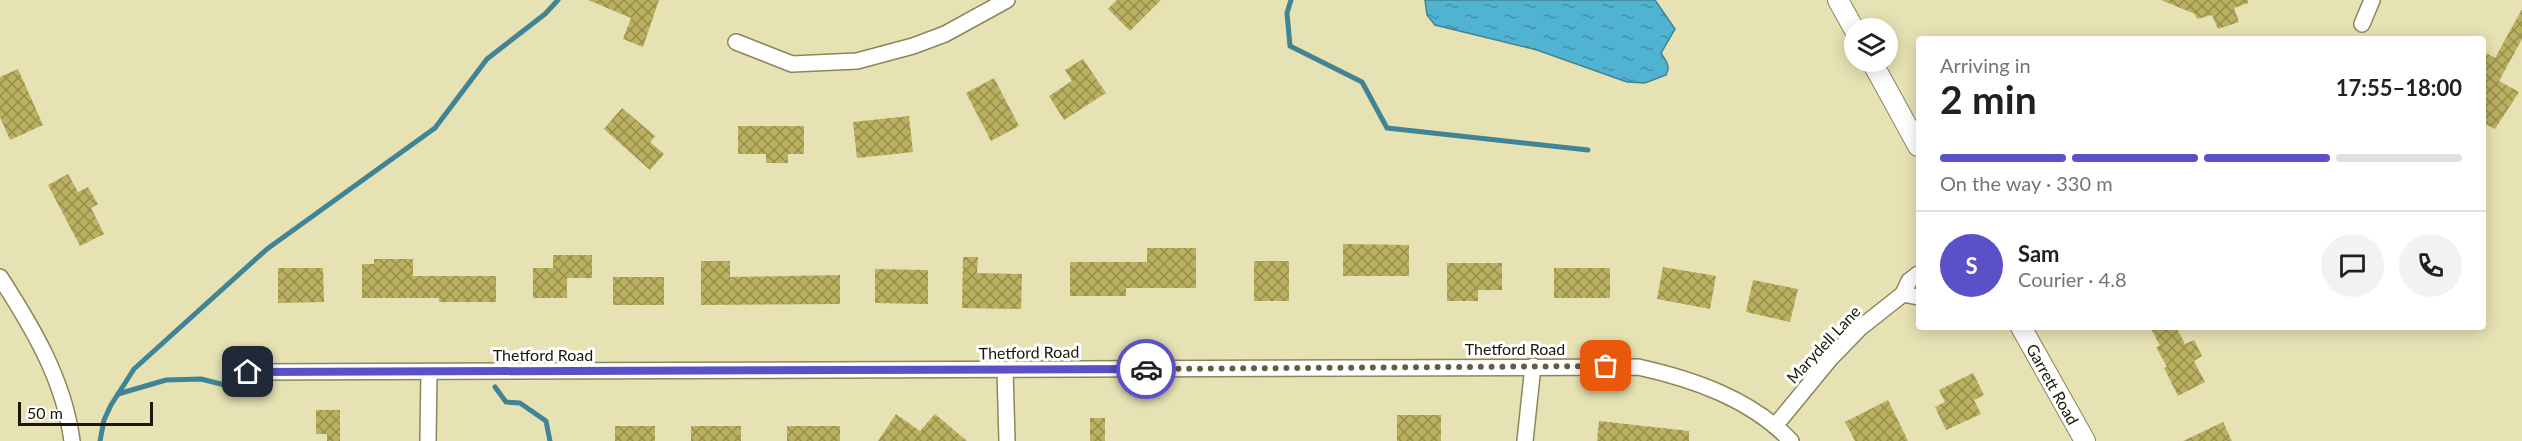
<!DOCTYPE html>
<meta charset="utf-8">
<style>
:root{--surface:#fff;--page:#f2f2f2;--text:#202124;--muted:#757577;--line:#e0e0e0;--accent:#5a50c8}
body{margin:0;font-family:Lato,sans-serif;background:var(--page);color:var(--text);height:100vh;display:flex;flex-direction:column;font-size:22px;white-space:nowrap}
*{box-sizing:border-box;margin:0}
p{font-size:20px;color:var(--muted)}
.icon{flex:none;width:33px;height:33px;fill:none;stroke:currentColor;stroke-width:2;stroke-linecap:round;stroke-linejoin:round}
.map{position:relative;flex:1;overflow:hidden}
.side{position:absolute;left:1916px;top:36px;width:570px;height:294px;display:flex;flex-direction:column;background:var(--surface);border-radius:6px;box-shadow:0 3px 15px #0003}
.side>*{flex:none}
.controls{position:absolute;left:1844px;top:18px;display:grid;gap:12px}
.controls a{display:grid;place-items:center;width:54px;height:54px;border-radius:50%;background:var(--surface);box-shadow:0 3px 15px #0003;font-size:30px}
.scale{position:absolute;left:18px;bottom:15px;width:135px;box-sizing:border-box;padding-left:6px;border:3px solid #1a1706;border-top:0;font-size:16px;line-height:21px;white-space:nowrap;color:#1a1706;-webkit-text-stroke:4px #fff;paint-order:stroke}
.pin{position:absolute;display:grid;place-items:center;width:51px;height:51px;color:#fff;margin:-26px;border-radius:12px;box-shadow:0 3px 9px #0006}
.courier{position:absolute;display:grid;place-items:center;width:60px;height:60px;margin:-30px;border:4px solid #5a50c8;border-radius:50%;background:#fff;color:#222;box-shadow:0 2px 8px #0007}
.head em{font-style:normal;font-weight:700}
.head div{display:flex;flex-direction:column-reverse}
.head{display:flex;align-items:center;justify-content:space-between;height:102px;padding:0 24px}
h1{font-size:39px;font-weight:700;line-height:45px}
.bar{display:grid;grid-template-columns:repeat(4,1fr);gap:9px 6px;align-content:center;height:72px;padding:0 24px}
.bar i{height:8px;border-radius:4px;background:var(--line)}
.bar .current{background:var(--accent)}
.bar p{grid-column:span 4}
.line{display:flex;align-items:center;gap:15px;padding:0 24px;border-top:2px solid var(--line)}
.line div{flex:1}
.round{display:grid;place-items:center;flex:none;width:63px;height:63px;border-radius:32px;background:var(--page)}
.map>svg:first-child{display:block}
</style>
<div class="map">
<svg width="2522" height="441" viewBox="0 0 2522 441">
<defs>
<pattern id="water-ripples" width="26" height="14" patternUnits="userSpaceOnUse" patternTransform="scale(1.5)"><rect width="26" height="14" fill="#51b3d2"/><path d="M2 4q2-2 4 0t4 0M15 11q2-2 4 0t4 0" fill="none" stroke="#4291a8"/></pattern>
<pattern id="building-cross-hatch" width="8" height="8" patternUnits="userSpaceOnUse" patternTransform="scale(1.5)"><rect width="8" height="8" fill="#bab060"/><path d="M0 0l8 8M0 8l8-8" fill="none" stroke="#968e4d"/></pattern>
</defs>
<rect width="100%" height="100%" fill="#e7e2b3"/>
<path fill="url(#water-ripples)" stroke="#408495" stroke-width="1.5" d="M 1425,0 L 1655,0 L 1675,29 L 1661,53 C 1666,61 1671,66 1666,75 L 1645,83 L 1627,82 L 1537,50 L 1435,25 L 1427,15 Z"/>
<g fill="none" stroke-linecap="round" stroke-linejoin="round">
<g stroke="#408495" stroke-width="5">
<polyline points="1291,0 1287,13 1290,46 1362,82 1387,128 1588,150"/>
<polyline points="495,387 506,402 520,403 546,421 550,441"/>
<polyline points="118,394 166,380 201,379 233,387"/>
<polyline points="100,441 104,420 111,405 134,369 267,249 435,128 487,59 545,14 558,0"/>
</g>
</g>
<g fill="url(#building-cross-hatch)">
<polygon points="588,0 659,0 643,47 623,39 631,18"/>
<polygon points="1117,0 1161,0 1130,31 1108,9"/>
<polygon points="2161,0 2248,0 2248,3 2234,8 2239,22 2218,29 2212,15 2197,19 2195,14"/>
<polygon points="2522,9 2522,39 2499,81 2519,92 2495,129 2482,122 2482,51 2495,58"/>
<polygon points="1083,59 1106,93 1064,120 1049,96 1072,81 1065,70"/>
<polygon points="18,69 43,125 10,140 0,117 0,77"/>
<polygon points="994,78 1019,126 991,141 966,93"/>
<polygon points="622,108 655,136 650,142 664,154 650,170 604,129"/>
<polygon points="909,116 913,152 857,158 853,122"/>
<polygon points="738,126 804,126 804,154 788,154 788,163 766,163 766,154 738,154"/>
<polygon points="68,174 78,192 88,187 98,204 91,208 104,234 80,246 48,185"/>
<polygon points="1343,244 1409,245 1409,276 1343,276"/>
<polygon points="1147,248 1196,248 1196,288 1126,288 1126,296 1070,296 1070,262 1147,262"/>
<polygon points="553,255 592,255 592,278 567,278 567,298 533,298 533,268 553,268"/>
<polygon points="963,257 978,257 977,273 1022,274 1021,309 962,308"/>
<polygon points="374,259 413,259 413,276 496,276 496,302 439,302 439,298 362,298 362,264 374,264"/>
<polygon points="701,261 730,261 730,277 840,275 840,304 701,305"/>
<rect x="1254" y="261" width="35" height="40"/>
<polygon points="1447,263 1502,263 1502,290 1478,290 1478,301 1447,301"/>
<polygon points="1663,267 1716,276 1710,309 1657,299"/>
<polygon points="278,268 323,268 324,302 278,303"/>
<rect x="1554" y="268" width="56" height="30"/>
<polygon points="875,269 928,270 928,304 875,303"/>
<rect x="613" y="277" width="51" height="28"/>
<polygon points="1753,280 1798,289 1790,322 1746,312"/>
<polygon points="2150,327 2176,327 2185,344 2194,340 2202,356 2194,361 2205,382 2178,396 2164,368 2167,367 2156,347 2160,346"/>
<polygon points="1973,373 1984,395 1974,400 1981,414 1946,430 1935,407 1945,402 1939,390"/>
<polygon points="1888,400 1908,441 1855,441 1845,422"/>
<polygon points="316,410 340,410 340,441 327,441 327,434 316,434"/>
<polygon points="896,414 920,431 935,414 967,441 878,441"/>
<rect x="1397" y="415" width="44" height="26"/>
<rect x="1090" y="418" width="15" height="23"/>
<polygon points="1599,421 1689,431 1689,441 1597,441"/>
<polygon points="2223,422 2232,441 2183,441"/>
<rect x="615" y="426" width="40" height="15"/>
<rect x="691" y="426" width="50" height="15"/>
<rect x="787" y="426" width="53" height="15"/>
</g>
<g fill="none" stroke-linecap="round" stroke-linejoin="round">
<defs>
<g id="minor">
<polyline points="2362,24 2372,0"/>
<polyline points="736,42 792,64 857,61 913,46 945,34 1007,0"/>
<path d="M 0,277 C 33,328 64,380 72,441"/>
<polyline points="1903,294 1918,297"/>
<polyline points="1005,370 1007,441"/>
<path d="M 248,372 L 1638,367 C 1693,379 1751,399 1791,441"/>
<polyline points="1775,426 1830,359 1860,328 1903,294 1909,281 1918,274"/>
<polyline points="428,441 429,372"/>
<polyline points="1525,441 1533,366"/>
</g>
<g id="tertiary">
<polyline points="1838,0 1854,29"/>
<polyline points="1872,62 1918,146"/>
<polyline points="2021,327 2085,441"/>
</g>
</defs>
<use href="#minor" stroke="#8c865b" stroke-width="18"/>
<use href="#tertiary" stroke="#8c865b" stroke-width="22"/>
<use href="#minor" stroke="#fff" stroke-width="15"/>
<use href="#tertiary" stroke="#fff" stroke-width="20"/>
</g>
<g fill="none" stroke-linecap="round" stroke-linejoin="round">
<polyline stroke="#625e43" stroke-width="6" stroke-dasharray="0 10.8" points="1146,369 1606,366"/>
<polyline stroke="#5a50c8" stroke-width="8" points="248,372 1146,369"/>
</g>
<g text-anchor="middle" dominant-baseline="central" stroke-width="6" stroke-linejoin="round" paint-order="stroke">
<g font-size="16" fill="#1a1706" stroke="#fff">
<text transform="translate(1823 344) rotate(-47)">Marydell Lane</text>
<text x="1515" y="348">Thetford Road</text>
<text transform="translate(1029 352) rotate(-1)">Thetford Road</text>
<text x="543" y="354">Thetford Road</text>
<text transform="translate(2053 384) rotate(61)">Garrett Road</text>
</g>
</g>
</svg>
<div class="controls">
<a><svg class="icon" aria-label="layers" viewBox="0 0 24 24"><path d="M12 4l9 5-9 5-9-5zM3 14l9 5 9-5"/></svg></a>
</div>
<div class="scale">50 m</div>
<div class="pin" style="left:1606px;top:366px;background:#ea580c"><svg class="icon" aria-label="bag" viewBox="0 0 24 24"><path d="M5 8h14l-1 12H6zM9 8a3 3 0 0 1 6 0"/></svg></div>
<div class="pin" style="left:248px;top:372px;background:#1f2937"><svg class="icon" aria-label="home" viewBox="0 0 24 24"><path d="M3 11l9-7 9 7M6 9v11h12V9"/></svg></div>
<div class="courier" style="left:1146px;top:369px"><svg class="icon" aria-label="car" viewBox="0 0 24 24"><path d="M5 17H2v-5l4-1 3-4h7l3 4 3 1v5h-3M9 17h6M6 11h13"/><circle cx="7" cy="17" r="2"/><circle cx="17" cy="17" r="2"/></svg></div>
<section class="side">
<div class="head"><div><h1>2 min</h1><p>Arriving in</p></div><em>17:55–18:00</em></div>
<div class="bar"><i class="current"></i><i class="current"></i><i class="current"></i><i></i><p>On the way · 330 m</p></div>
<div class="line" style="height:108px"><b class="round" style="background:var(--accent);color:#fff">S</b><div><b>Sam</b><p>Courier · 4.8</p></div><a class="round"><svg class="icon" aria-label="chat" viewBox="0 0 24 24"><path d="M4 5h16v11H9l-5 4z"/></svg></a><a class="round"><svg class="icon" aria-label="phone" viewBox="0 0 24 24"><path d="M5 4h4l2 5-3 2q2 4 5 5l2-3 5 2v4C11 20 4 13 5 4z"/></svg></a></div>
</section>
</div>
